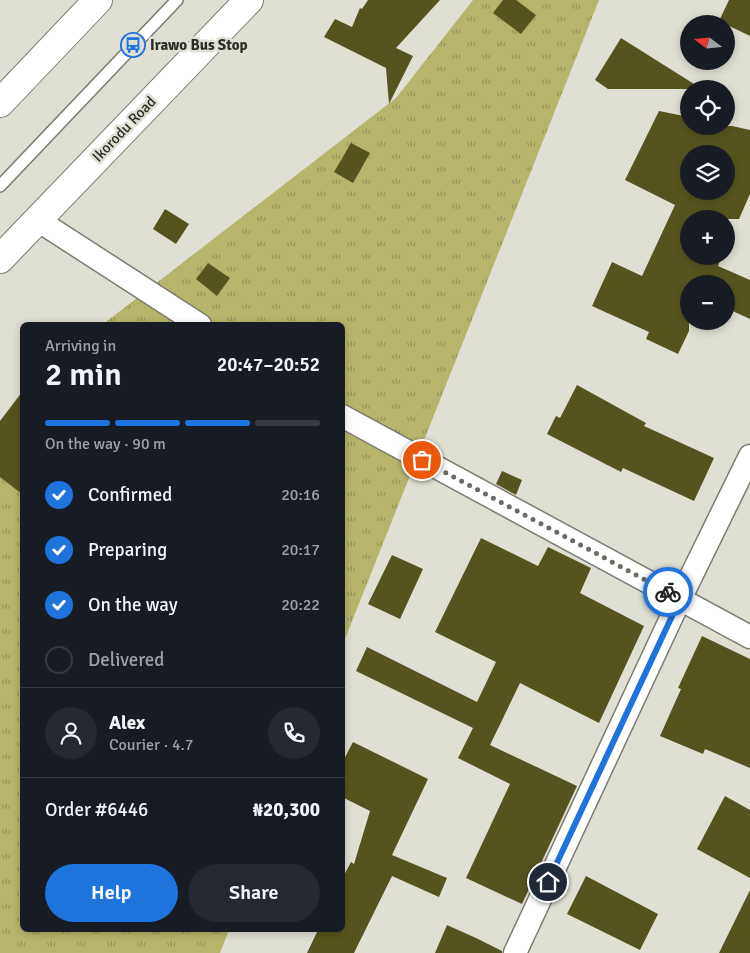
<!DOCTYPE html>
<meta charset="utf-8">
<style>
:root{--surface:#171b24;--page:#242831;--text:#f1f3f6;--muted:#9ea1a6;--line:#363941;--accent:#1f73dd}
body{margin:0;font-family:Signika,sans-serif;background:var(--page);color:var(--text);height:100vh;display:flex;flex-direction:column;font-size:19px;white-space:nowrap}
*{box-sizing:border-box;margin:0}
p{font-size:16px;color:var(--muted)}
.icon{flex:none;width:28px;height:28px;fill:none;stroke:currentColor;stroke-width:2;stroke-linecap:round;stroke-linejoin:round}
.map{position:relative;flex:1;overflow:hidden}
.drawer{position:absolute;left:20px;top:322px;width:325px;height:610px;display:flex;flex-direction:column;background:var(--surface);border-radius:8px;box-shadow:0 2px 8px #0003}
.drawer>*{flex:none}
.needle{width:32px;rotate:286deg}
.buttons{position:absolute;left:680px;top:15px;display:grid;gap:10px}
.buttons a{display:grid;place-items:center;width:55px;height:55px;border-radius:50%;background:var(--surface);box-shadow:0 2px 8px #0003;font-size:25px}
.pin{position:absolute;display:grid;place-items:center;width:42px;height:42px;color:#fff;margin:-21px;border:2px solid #fff;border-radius:50%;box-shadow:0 1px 5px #0007}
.courier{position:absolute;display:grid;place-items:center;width:50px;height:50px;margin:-25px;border:4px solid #1f73dd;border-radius:50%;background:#fff;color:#222;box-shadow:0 1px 6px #0007}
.headline em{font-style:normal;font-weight:600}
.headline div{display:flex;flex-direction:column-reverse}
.headline{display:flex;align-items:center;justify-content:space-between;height:85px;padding:0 25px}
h1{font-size:32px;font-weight:600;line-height:38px}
.bar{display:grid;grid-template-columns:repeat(4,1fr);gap:8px 5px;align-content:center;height:60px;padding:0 25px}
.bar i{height:6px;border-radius:4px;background:var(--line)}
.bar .current{background:var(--accent)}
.bar p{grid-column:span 4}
.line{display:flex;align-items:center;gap:12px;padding:0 25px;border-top:1px solid var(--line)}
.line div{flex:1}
.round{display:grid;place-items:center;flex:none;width:52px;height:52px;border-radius:26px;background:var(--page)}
ol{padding:0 25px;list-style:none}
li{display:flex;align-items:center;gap:15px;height:55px}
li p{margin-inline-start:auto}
li .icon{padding:5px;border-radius:50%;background:var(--accent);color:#fff;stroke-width:4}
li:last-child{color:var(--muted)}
li i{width:28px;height:28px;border:2px solid var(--line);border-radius:50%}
.button{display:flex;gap:10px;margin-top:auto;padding:10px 25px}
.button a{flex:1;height:58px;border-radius:30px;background:var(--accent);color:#fff;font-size:20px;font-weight:600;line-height:58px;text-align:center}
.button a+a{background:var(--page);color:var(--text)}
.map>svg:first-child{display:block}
</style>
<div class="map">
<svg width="750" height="953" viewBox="0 0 750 953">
<defs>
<pattern id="grass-tufts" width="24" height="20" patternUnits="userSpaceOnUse" patternTransform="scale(1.25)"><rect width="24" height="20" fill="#b7b56c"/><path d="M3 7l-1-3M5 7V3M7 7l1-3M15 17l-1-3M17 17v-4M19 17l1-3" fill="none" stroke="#959459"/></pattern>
</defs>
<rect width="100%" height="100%" fill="#dfdfd3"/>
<g fill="url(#grass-tufts)">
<polygon points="473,0 599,0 343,644 342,325 102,325 396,98"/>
<polygon points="22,416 22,930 229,930 220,953 0,953 0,443"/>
</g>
<g fill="#56541e" fill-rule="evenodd">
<polygon points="368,0 440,0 396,48 413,56 389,104 386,68 324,37 335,19 352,27 360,8 362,9"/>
<polygon points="503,0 516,0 536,15 521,34 493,13"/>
<polygon points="729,0 750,0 750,36 719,21"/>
<polygon points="621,38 702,89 608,89 595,80"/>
<path d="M 659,111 L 689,117 L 689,126 L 732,126 L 750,130 L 750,194 L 739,219 L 689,219 L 689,256 L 722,256 L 718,266 L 750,280 L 750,319 L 726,308 L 726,284 L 689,284 L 689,331 L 678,354 L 646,339 L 649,332 L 592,306 L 612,262 L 642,276 L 675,205 L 625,180 ZM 689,154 L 726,154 L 726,191 L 689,191 Z"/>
<polygon points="351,143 370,153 353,183 334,172"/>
<polygon points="165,209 189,224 176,244 153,229"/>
<polygon points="208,263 230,278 217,296 196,279"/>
<polygon points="577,385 646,423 644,426 714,458 694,501 623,468 621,472 547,434 556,416 560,418"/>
<polygon points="22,392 22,494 0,477 0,421"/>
<polygon points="502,471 522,480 516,495 496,484"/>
<polygon points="481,538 538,566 548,547 591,568 580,593 644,626 599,723 520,683 490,745 577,786 522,904 466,878 510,784 458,758 473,728 356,671 367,647 477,702 496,662 435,632"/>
<polygon points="392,555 423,569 400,619 368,604"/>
<polygon points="702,636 750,659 750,768 705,749 703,754 660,736 681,689 678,688"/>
<polygon points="353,742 428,779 392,855 447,878 439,897 392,876 354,953 307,953 318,930 342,930 342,879 351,862 354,864 370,811 342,797 342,763"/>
<polygon points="725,796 750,810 750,878 697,849"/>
<polygon points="586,876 658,914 640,950 567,914"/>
<polygon points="750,890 750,953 719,953"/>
<polygon points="447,925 476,938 502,951 502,953 435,953"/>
</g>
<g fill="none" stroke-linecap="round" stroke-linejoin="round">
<defs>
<polyline id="service" points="0,186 177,0"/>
<g id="minor">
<polyline points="36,219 200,325"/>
<polyline points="342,416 750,637"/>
<polyline points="515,953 680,599 750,456"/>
</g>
<g id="trunk">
<polyline points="0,103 98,0"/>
<polyline points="0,259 249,0"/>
</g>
</defs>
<use href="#service" stroke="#7c7c70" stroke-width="14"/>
<use href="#minor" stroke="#7c7c70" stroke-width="25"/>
<use href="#trunk" stroke="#7c7c70" stroke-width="30"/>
<use href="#service" stroke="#fff" stroke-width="11"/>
<use href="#minor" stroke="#fff" stroke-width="22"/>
<use href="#trunk" stroke="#fff" stroke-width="28"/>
</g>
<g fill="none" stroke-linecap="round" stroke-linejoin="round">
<polyline stroke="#6b6b64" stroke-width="5" stroke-dasharray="0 9" points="422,460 668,592"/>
<polyline stroke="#1f73dd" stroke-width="6" points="548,882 680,599 668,592"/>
</g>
<defs>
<symbol id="bus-ring" viewBox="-11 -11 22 22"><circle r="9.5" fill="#dfdfd3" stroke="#1f73dd" stroke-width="1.5"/><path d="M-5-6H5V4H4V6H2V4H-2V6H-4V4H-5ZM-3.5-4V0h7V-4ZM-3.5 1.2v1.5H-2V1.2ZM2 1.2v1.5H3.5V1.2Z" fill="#1f73dd"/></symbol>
</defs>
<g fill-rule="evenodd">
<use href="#bus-ring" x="119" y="31" width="28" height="28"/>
</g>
<g text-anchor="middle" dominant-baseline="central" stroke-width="5" stroke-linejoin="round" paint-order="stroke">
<g font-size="15" font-weight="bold" fill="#2d2d28" stroke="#dfdfd3" text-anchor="start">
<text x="150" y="45">Irawo Bus Stop</text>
</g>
<g font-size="15" fill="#2d2d28" stroke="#dfdfd3">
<text transform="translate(124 129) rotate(-46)">Ikorodu Road</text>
</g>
</g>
</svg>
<div class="buttons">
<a><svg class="needle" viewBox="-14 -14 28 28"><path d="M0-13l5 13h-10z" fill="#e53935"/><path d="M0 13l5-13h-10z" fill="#9ea1a6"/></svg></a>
<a><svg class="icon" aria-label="locate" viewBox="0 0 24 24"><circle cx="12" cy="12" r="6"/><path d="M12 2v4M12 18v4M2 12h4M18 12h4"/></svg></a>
<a><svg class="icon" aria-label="layers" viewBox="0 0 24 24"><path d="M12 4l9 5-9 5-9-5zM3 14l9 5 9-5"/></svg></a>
<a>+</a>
<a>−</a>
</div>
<div class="pin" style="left:422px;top:460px;background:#ea580c"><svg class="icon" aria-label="bag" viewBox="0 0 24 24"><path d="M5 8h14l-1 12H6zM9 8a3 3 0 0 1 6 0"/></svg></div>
<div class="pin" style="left:548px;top:882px;background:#1f2937"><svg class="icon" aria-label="home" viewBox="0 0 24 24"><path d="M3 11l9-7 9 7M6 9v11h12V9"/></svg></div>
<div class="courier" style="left:668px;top:592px"><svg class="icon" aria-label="bike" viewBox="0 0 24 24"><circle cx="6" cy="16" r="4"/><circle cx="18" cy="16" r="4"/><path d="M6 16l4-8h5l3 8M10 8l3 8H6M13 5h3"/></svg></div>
<section class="drawer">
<div class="headline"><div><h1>2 min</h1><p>Arriving in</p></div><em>20:47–20:52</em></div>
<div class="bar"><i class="current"></i><i class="current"></i><i class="current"></i><i></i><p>On the way · 90 m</p></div>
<ol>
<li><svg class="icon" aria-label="check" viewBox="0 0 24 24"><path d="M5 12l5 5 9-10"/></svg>Confirmed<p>20:16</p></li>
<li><svg class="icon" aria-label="check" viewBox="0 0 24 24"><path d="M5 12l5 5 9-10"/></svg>Preparing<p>20:17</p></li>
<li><svg class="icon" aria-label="check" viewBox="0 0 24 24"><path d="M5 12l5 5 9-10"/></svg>On the way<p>20:22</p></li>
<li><i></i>Delivered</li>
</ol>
<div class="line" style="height:90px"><a class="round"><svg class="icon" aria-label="person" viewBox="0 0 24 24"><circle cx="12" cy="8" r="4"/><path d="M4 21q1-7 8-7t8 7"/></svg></a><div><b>Alex</b><p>Courier · 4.7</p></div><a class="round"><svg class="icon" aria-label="phone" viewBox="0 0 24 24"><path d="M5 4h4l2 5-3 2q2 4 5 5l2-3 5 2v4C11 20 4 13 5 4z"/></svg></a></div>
<div class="line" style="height:65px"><div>Order #6446</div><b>₦20,300</b></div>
<div class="button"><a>Help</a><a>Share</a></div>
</section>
</div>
